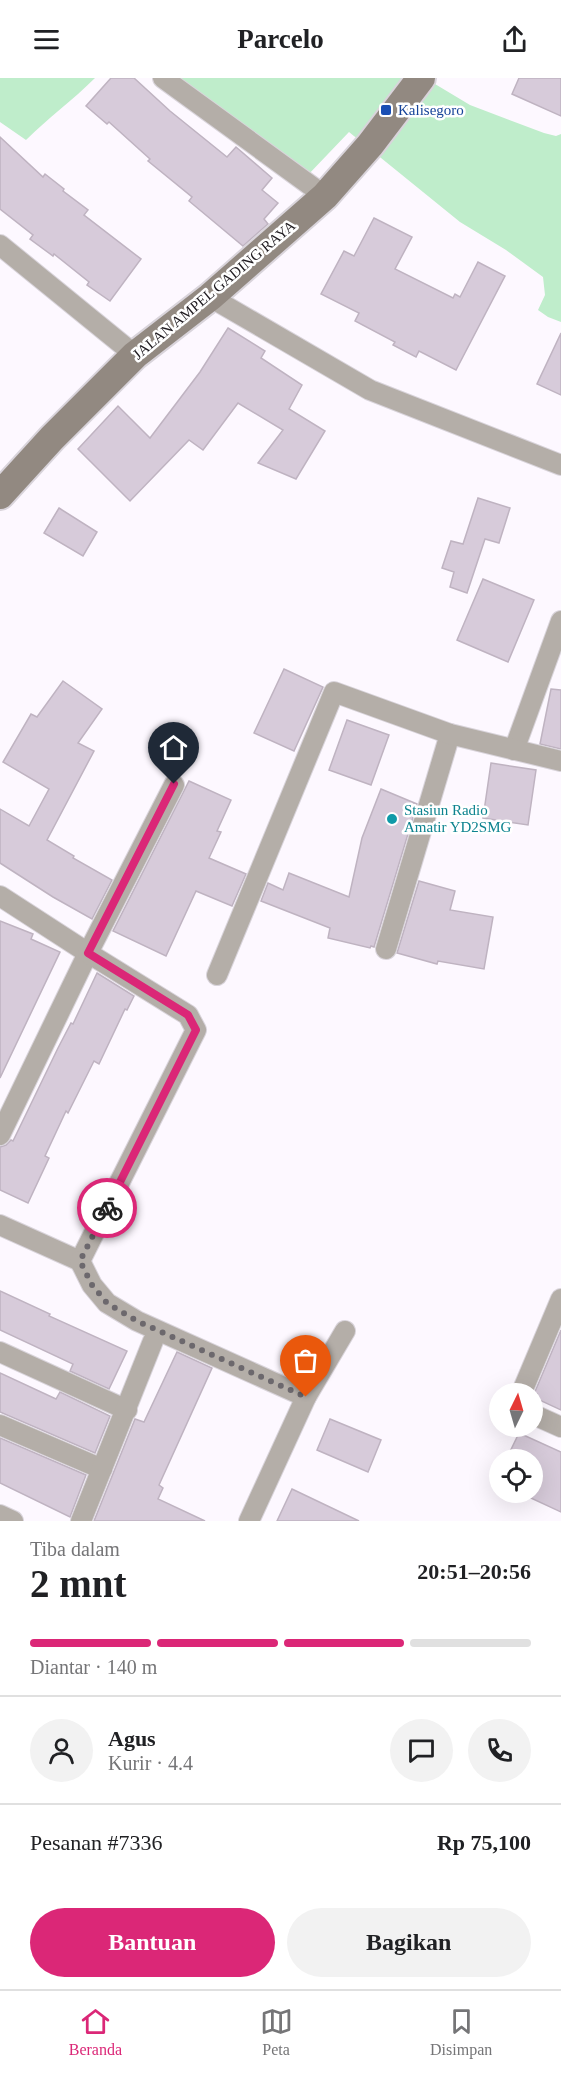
<!DOCTYPE html>
<html lang="id">
<meta charset="utf-8">
<style>
:root{--surface:#fff;--page:#f2f2f2;--text:#202124;--muted:#757577;--line:#e0e0e0;--accent:#db2777}
body{margin:0;font-family:Georgia,serif;background:var(--page);color:var(--text);height:100vh;display:flex;flex-direction:column;font-size:22px;white-space:nowrap}
*{box-sizing:border-box;margin:0}
p{font-size:20px;color:var(--muted)}
.icon{flex:none;width:33px;height:33px;fill:none;stroke:currentColor;stroke-width:2;stroke-linecap:round;stroke-linejoin:round}
.map{position:relative;height:1443px;overflow:hidden}
.sheet{display:flex;flex-direction:column;background:var(--surface);flex:1}
.sheet>*{flex:none}
.needle{width:39px;rotate:5deg}
.buttons{position:absolute;left:489px;top:1305px;display:grid;gap:12px}
.buttons a{display:grid;place-items:center;width:54px;height:54px;border-radius:50%;background:var(--surface);box-shadow:0 6px 24px #0002;font-size:30px}
.pin{position:absolute;display:grid;place-items:center;width:51px;height:51px;color:#fff;margin:-62px -26px;border-radius:50% 50% 50% 0;rotate:-45deg;box-shadow:0 0 6px #0007}
.pin .icon{rotate:45deg}
.courier{position:absolute;display:grid;place-items:center;width:60px;height:60px;margin:-30px;border:4px solid #db2777;border-radius:50%;background:#fff;color:#222;box-shadow:0 2px 8px #0007}
.headline em{font-style:normal;font-weight:700}
.headline div{display:flex;flex-direction:column-reverse}
.headline{display:flex;align-items:center;justify-content:space-between;height:102px;padding:0 30px}
h1{font-size:39px;font-weight:700;line-height:45px}
.bar{display:grid;grid-template-columns:repeat(4,1fr);gap:9px 6px;align-content:center;height:72px;padding:0 30px}
.bar i{height:8px;border-radius:4px;background:var(--line)}
.bar .on{background:var(--accent)}
.bar p{grid-column:span 4}
.line{display:flex;align-items:center;gap:15px;padding:0 30px;border-top:2px solid var(--line)}
.line div{flex:1}
.round{display:grid;place-items:center;flex:none;width:63px;height:63px;border-radius:32px;background:var(--page)}
.primary-button{display:flex;gap:12px;margin-top:auto;padding:12px 30px}
.primary-button a{flex:1;height:69px;border-radius:36px;background:var(--accent);color:#fff;font-size:24px;font-weight:700;line-height:69px;text-align:center}
.primary-button a+a{background:var(--page);color:var(--text)}
header{display:flex;justify-content:space-between;align-items:center;height:78px;padding:0 30px;background:var(--surface);font-size:27px;font-weight:700}
.tabs{display:flex;justify-content:space-around;align-items:center;height:84px;border-top:2px solid var(--line);background:var(--surface);font-size:16px;color:var(--muted)}
.tabs a{display:grid;justify-items:center;gap:3px}
.tabs .on{color:var(--accent)}
.map>svg:first-child{display:block}
</style>
<header><svg class="icon" aria-label="menu" viewBox="0 0 24 24"><path d="M4 6h16M4 12h16M4 18h16"/></svg>Parcelo<svg class="icon" aria-label="share" viewBox="0 0 24 24"><path d="M12 15V3M7 8l5-5 5 5M5 13v7h14v-7"/></svg></header>
<div class="map">
<svg width="561" height="1443" viewBox="0 0 561 1443">
<rect width="100%" height="100%" fill="#fdf8ff"/>
<g fill="#bfedcb">
<path d="M 0,0 L 95,0 C 73,22 48,40 26,62 L 0,44 Z"/>
<polygon points="167,0 425,0 470,27 544,55 556,58 561,56 561,244 548,239 538,232 545,217 543,199 506,172 460,144 349,54 306,99"/>
</g>
<g fill="#d7cbda" stroke="#bfb3c1" stroke-width="1.5">
<polygon points="111,0 134,0 170,33 227,79 236,69 272,100 262,112 278,125 264,141 268,146 243,168 189,123 192,119 148,83 150,81 109,44 107,46 86,28"/>
<polygon points="519,0 561,0 561,38 512,16"/>
<polygon points="0,59 43,99 45,96 64,111 63,113 88,132 84,137 141,181 110,223 87,207 89,204 54,176 53,178 30,161 33,157 0,131"/>
<polygon points="374,140 412,159 395,191 453,220 455,216 460,219 478,184 505,198 456,292 419,273 416,279 393,267 395,264 355,243 359,235 321,216 344,173 354,178"/>
<polygon points="228,250 265,273 261,280 302,307 289,331 325,353 296,401 258,385 283,352 238,325 203,372 189,362 130,423 78,371 118,328 150,360 200,294"/>
<polygon points="561,255 561,317 537,306"/>
<polygon points="478,420 510,430 499,465 485,461 467,515 450,509 454,494 442,490 451,463 463,466"/>
<polygon points="59,430 97,454 83,478 44,455"/>
<polygon points="483,501 534,522 508,584 457,562"/>
<polygon points="284,591 323,609 294,673 254,655"/>
<polygon points="63,603 102,631 78,665 94,673 47,762 74,778 73,780 112,802 92,841 53,819 0,785 0,731 29,748 49,711 3,684 31,636 37,639"/>
<polygon points="551,611 561,612 561,671 540,666"/>
<polygon points="347,642 389,657 371,707 329,692"/>
<polygon points="491,685 536,692 528,747 483,740"/>
<polygon points="189,703 231,722 217,753 221,754 209,780 246,796 232,828 196,813 166,878 113,853"/>
<polygon points="381,711 417,726 374,869 371,868 370,870 328,860 330,850 261,823 268,805 283,812 289,795 349,819 362,760"/>
<polygon points="419,803 455,813 450,832 493,839 484,891 438,883 437,886 397,875"/>
<polygon points="0,843 33,856 31,861 60,874 0,1000"/>
<polygon points="97,895 134,918 127,932 125,931 99,986 94,983 68,1035 66,1033 45,1078 49,1080 28,1125 0,1112 0,1069 6,1067 11,1062 13,1063 58,970 71,945 73,946"/>
<polygon points="0,1213 50,1236 49,1238 127,1273 109,1311 70,1293 73,1286 0,1252"/>
<polygon points="561,1252 561,1332 535,1320 537,1316 534,1316"/>
<polygon points="177,1274 212,1290 159,1407 163,1410 158,1421 205,1443 94,1443 135,1341 144,1344"/>
<polygon points="0,1295 56,1321 60,1314 110,1338 95,1375 0,1334"/>
<polygon points="330,1341 381,1362 368,1394 317,1372"/>
<polygon points="519,1355 561,1374 561,1434 518,1414 532,1414 532,1382 506,1382"/>
<polygon points="0,1360 86,1397 70,1439 0,1405"/>
<polygon points="292,1411 359,1443 277,1443"/>
</g>
<g fill="none" stroke-linecap="round" stroke-linejoin="round">
<defs>
<g id="street">
<polyline points="163,0 325,118"/>
<polyline points="0,167 135,277"/>
<polyline points="210,219 370,312 561,387"/>
<polyline points="514,672 561,543"/>
<polyline points="0,818 88,875 0,1057"/>
<polyline points="386,871 450,656"/>
<polyline points="217,897 334,614 450,656 561,683"/>
<polyline points="0,1147 80,1183"/>
<polyline points="80,1183 196,952 188,937 88,875 174,707"/>
<polyline points="80,1183 92,1207 107,1225 137,1243 306,1319 345,1253"/>
<polyline points="0,1274 127,1332"/>
<polyline points="521,1316 561,1221"/>
<polyline points="532,1336 561,1349"/>
<polyline points="0,1347 102,1391"/>
<polyline points="0,1437 13,1443"/>
<polyline points="81,1443 153,1263"/>
<polyline points="249,1443 306,1319"/>
</g>
<polyline id="secondary" points="0,417 52,360 135,277 210,219 325,118 370,67 421,0"/>
</defs>
<use href="#street" stroke="#d9d4db" stroke-width="22"/>
<use href="#secondary" stroke="#d9d4db" stroke-width="32"/>
<use href="#street" stroke="#b4aea8" stroke-width="20"/>
<use href="#secondary" stroke="#928981" stroke-width="28"/>
</g>
<g fill="none" stroke-linecap="round" stroke-linejoin="round">
<polyline stroke="#6c686d" stroke-width="6" stroke-dasharray="0 10.8" points="107,1130 80,1183 92,1207 107,1225 137,1243 306,1319"/>
<polyline stroke="#db2777" stroke-width="8" points="107,1130 196,952 188,937 88,875 174,706"/>
</g>
<rect fill="#1a4fb4" stroke="#fff" stroke-width="2" x="380" y="26" width="12" height="12" rx="3"/>
<circle fill="#0f9aa8" stroke="#fff" stroke-width="2" cx="392" cy="741" r="6"/>
<g text-anchor="middle" dominant-baseline="central" stroke-width="5" stroke-linejoin="round" paint-order="stroke">
<g font-size="15" fill="#164399" stroke="#fff" text-anchor="start">
<text x="398" y="32">Kalisegoro</text>
</g>
<g font-size="15" fill="#1e1a1f" stroke="#fff">
<text transform="translate(214 212) rotate(-40)">JALAN AMPEL GADING RAYA</text>
</g>
<g font-size="15" fill="#0d838f" stroke="#fff" text-anchor="start">
<text x="404" y="732">Stasiun Radio<tspan x="404" dy="17">Amatir YD2SMG</tspan></text>
</g>
</g>
</svg>
<div class="buttons">
<a><svg class="needle" viewBox="-14 -14 28 28"><path d="M0-13l5 13h-10z" fill="#e53935"/><path d="M0 13l5-13h-10z" fill="#757577"/></svg></a>
<a><svg class="icon" aria-label="locate" viewBox="0 0 24 24"><circle cx="12" cy="12" r="6"/><path d="M12 2v4M12 18v4M2 12h4M18 12h4"/></svg></a>
</div>
<div class="pin" style="left:306px;top:1319px;background:#ea580c"><svg class="icon" aria-label="bag" viewBox="0 0 24 24"><path d="M5 8h14l-1 12H6zM9 8a3 3 0 0 1 6 0"/></svg></div>
<div class="pin" style="left:174px;top:706px;background:#1f2937"><svg class="icon" aria-label="home" viewBox="0 0 24 24"><path d="M3 11l9-7 9 7M6 9v11h12V9"/></svg></div>
<div class="courier" style="left:107px;top:1130px"><svg class="icon" aria-label="bike" viewBox="0 0 24 24"><circle cx="6" cy="16" r="4"/><circle cx="18" cy="16" r="4"/><path d="M6 16l4-8h5l3 8M10 8l3 8H6M13 5h3"/></svg></div>
</div>
<section class="sheet">
<div class="headline"><div><h1>2 mnt</h1><p>Tiba dalam</p></div><em>20:51–20:56</em></div>
<div class="bar"><i class="on"></i><i class="on"></i><i class="on"></i><i></i><p>Diantar · 140 m</p></div>
<div class="line" style="height:108px"><a class="round"><svg class="icon" aria-label="person" viewBox="0 0 24 24"><circle cx="12" cy="8" r="4"/><path d="M4 21q1-7 8-7t8 7"/></svg></a><div><b>Agus</b><p>Kurir · 4.4</p></div><a class="round"><svg class="icon" aria-label="chat" viewBox="0 0 24 24"><path d="M4 5h16v11H9l-5 4z"/></svg></a><a class="round"><svg class="icon" aria-label="phone" viewBox="0 0 24 24"><path d="M5 4h4l2 5-3 2q2 4 5 5l2-3 5 2v4C11 20 4 13 5 4z"/></svg></a></div>
<div class="line" style="height:78px"><div>Pesanan #7336</div><b>Rp 75,100</b></div>
<div class="primary-button"><a>Bantuan</a><a>Bagikan</a></div>
</section>
<nav class="tabs">
<a class="on"><svg class="icon" aria-label="home" viewBox="0 0 24 24"><path d="M3 11l9-7 9 7M6 9v11h12V9"/></svg>Beranda</a>
<a><svg class="icon" aria-label="map" viewBox="0 0 24 24"><path d="M3 6l6-2 6 2 6-2v14l-6 2-6-2-6 2zM9 4v14M15 6v14"/></svg>Peta</a>
<a><svg class="icon" aria-label="saved" viewBox="0 0 24 24"><path d="M7 4h10v16l-5-4-5 4z"/></svg>Disimpan</a>
</nav>
